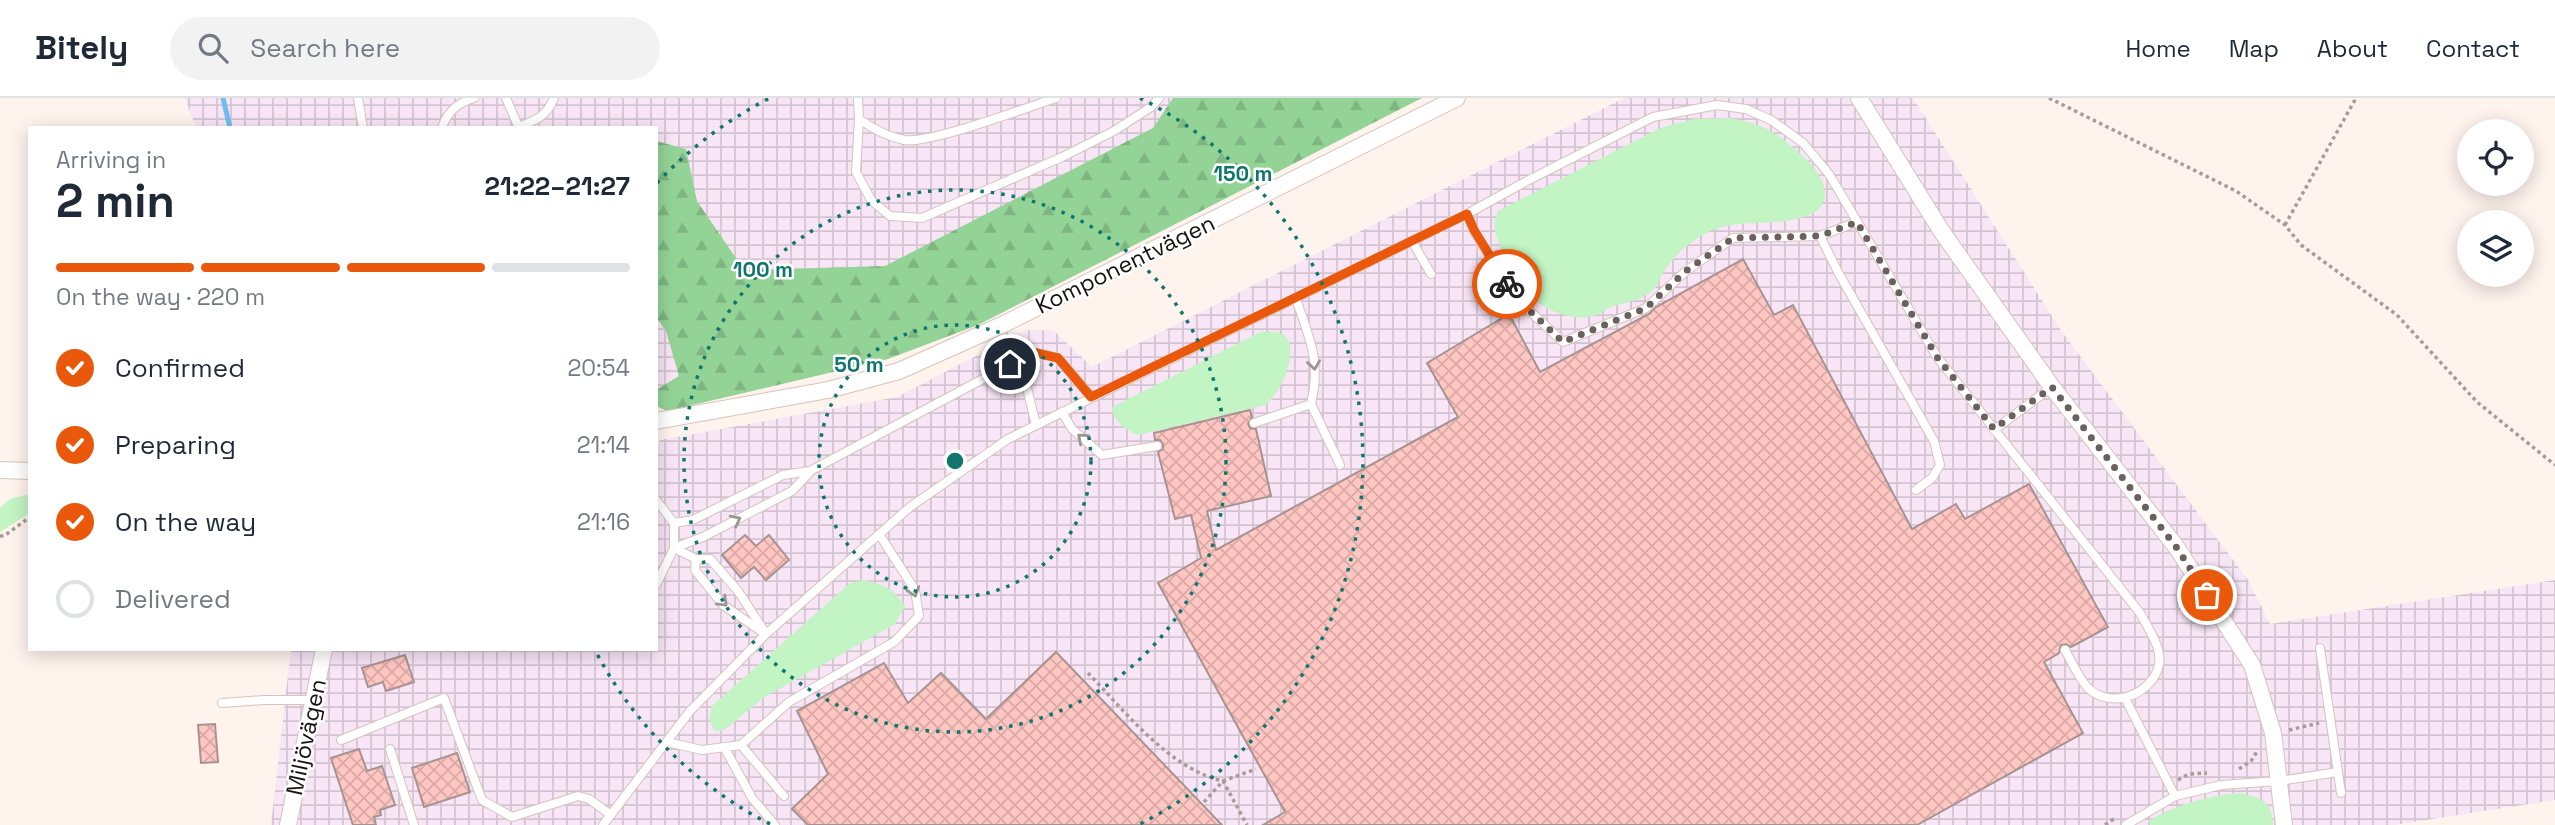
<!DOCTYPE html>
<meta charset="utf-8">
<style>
:root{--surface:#fff;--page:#f2f2f3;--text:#1f2937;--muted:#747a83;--line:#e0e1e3;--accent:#ea580c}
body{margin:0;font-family:"Space Grotesk",sans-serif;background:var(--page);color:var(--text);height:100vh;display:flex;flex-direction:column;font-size:26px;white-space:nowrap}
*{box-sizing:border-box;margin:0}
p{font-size:23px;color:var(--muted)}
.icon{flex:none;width:38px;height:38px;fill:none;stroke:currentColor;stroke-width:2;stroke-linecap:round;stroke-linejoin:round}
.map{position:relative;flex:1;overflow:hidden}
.drawer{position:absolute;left:28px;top:28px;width:630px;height:525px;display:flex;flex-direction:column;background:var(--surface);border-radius:0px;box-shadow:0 4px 18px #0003}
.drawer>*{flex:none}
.fabs{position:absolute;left:2457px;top:21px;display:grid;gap:14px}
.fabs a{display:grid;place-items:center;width:77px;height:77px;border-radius:50%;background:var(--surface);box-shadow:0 4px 18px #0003;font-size:35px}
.pin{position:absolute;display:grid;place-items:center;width:60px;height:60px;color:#fff;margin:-30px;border:4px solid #fff;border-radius:50%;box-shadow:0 2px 7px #0007}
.courier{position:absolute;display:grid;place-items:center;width:70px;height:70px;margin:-35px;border:5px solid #ea580c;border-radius:50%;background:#fff;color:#222;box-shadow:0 2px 9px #0007}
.summary em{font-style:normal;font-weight:700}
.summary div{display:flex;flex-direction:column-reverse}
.summary{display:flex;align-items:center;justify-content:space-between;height:119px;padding:0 28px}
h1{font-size:46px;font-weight:700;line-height:52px}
.bar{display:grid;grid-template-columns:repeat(4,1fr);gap:10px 7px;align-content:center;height:84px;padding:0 28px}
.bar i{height:9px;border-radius:5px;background:var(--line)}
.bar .selected{background:var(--accent)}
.bar p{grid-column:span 4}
ol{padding:0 28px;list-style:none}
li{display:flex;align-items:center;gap:21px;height:77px}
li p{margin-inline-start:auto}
li .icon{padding:7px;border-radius:50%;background:var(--accent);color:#fff;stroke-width:4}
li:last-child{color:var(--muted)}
li i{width:38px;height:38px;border:4px solid var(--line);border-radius:50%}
header{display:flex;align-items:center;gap:42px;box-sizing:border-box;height:98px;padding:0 35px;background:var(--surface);border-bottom:2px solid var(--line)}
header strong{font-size:33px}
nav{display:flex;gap:38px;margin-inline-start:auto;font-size:24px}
.search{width:490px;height:63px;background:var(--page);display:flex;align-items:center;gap:18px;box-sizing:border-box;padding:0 24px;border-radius:38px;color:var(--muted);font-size:26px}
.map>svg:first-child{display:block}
</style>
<header>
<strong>Bitely</strong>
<div class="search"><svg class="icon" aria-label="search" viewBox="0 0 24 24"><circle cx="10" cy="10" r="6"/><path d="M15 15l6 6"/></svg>Search here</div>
<nav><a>Home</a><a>Map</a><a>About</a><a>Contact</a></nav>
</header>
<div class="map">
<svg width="2555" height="727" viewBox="0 0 2555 727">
<defs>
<pattern id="industrial-grid" width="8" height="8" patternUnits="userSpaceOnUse" patternTransform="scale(1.75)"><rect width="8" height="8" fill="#f8e5f6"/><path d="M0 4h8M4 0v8" fill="none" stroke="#d4c4d2"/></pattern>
<pattern id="forest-firs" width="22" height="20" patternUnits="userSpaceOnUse" patternTransform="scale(1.75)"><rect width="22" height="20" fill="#93d496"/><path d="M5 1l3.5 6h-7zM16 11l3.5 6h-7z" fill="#7eb580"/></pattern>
<pattern id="building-cross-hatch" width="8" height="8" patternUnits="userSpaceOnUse" patternTransform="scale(1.75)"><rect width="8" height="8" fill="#ffc6c2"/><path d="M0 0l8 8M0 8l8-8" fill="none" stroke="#daa9a6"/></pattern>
</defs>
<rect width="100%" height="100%" fill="#fff3ee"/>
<g fill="url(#industrial-grid)">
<polygon points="185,0 1287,0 656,300 656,30 196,30"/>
<polygon points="1624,0 1913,0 2062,234 2248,482 2270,526 2555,482 2555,702 2394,727 271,727 291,551 656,551 656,348 660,342 897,299 1026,232 1053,232 1092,269"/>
</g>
<g fill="#c2f4c4">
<path d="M 1730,20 C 1769,27 1778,36 1807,62 C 1815,70 1824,82 1825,94 C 1828,129 1760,123 1739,126 C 1728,127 1713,131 1704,136 C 1688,145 1675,157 1665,172 C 1661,177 1659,185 1655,190 C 1644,202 1626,204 1611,209 C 1605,211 1599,217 1593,218 C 1568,224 1538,209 1522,190 C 1515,182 1512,171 1507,162 C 1498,144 1490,132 1498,113 L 1660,30 L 1694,21 Z"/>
<path d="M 1260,234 C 1269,234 1281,232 1287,240 C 1299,256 1279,298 1265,307 L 1138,337 C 1124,331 1116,325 1111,310 Z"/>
<polygon points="30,396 30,415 0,434 0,410 10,401"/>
<path d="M 864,482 C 885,487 892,489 905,508 L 895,526 L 763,600 L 728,629 L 721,633 L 714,632 L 709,621 L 712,608 L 850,485 Z"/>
<path d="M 2240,695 C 2261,699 2272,704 2273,727 L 2151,727 L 2148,723 C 2177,706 2207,698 2240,695 Z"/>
</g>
<polygon fill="url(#forest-firs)" points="1173,0 1422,0 978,227 888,261 667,313 656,308 656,292 679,278 666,233 656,219 656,43 686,51 697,103 744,172 885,168 1153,30"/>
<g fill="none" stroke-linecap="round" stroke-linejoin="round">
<polyline stroke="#6dbdf1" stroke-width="5" points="223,0 230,30"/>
</g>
<g fill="url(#building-cross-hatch)" stroke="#a79492" stroke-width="2">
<polygon points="1743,161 1774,217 1793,207 1912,431 1956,406 1965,421 2029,386 2108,529 2071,549 2066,546 2061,547 2059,555 2044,564 2083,635 1917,727 1263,727 1285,714 1158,485 1201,460 1191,417 1175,421 1158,354 1163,351 1163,346 1160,342 1155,342 1154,335 1250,312 1252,319 1248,326 1250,330 1256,331 1271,398 1207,413 1216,452 1458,319 1427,265 1509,216 1540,274 1649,216 1656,209"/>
<polygon points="745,437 756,448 769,437 789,462 766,482 754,469 741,480 722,457"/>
<polygon points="1056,554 1222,727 808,727 792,711 828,676 797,613 884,565 908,605 941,575 986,621"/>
<polygon points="405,557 414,584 386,593 383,584 368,589 362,570"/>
<polygon points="215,626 218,664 201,665 198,627"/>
<polygon points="359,651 367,673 382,668 395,707 380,712 381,717 374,719 376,727 353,727 331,660"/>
<polygon points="457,655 470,694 424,709 412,670"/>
</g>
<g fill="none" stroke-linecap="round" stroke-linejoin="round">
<defs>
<g id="lane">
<polyline points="358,0 363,30"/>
<polyline points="506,0 519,30"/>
<polyline points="858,0 859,21 856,74 871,102 890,118 922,120 1062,59 1114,33 1151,9 1159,0"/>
<path d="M 859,21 C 873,31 886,38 904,42 C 930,46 1025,10 1056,0"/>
<path d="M 519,29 C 536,22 547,18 554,0"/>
<path d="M 442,30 C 447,14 457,5 474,0"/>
<polyline points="1467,116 1474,133 1515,199 1563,244 1646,210 1686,173 1733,140 1820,138 1857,124"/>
<polyline points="1820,138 1838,174 1934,343 1940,367 1932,380 1916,392"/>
<polyline points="1412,143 1431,176"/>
<polyline points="1011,266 1026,286 1036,327"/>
<polyline points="1311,306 1340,367"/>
<polyline points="1062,314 1072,331 1102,357 1157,348"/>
<path d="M 1254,325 L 1311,306 C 1321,264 1310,241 1296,201"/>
<polyline points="1994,332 2052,289"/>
<polyline points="656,402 674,425 674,450 656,487"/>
<polyline points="674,425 693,422 783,377 810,373 1011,266 1028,253 1058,260 1092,299"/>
<polyline points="674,450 703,439 792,393 810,374"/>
<polyline points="674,450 696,461 710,461 738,493 766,536"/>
<polyline points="696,461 695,472 723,507 761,533"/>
<polyline points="2320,550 2341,695"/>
<polyline points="2125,600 2175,698"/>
<polyline points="222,605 264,602 314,602"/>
<polyline points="341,642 444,600 482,702 512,719 578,698 589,701 611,717"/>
<polyline points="667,644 702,652 741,647 789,604 894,544 919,518 915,492 879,436"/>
<polyline points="741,647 784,698"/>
<polyline points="724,649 752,700 775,727"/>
<polyline points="390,651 414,727"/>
<path d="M 603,727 L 690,613 L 766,536 L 910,409 L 1008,341 L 1467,116 L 1525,84 L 1653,19 L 1717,7 L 1746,11 L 1771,22 L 1803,45 L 1829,76 L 1937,259 L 2140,515 C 2148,530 2162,549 2159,567 C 2152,597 2111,612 2088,590 C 2079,581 2072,564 2065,552"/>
<polyline points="2126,727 2175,698 2221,687 2279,683 2338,674"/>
</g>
<g id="street">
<polyline points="1859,0 1942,134 2052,289 2177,450 2252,567 2273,635 2284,727"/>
<polyline points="656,323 828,292 899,273 1004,226 1457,0"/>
<polyline points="0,372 30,373"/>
<polyline points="288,727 324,551"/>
</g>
</defs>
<use href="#lane" stroke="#d6c4bc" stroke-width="10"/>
<use href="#street" stroke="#d6c4bc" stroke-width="18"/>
<g stroke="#a69c98" stroke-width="3.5" stroke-dasharray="3.5 3.5" stroke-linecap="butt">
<polyline points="2049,0 2236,93 2285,127 2301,147 2397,217 2477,304 2555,367"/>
<polyline points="2285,127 2356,0"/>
<polyline points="0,438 4,438 30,419"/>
<path d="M 1088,575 C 1125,613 1169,671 1223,683 L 1247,727"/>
<polyline points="2289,632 2319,625"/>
<polyline points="2239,671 2251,663 2258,652"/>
<polyline points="2178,682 2189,676 2207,675"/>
<polyline points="1204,704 1223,683 1256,671"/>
<polyline points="2105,727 2115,720"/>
</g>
<use href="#lane" stroke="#fff" stroke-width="8"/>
<use href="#street" stroke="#fff" stroke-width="16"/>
</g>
<defs><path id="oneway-chevron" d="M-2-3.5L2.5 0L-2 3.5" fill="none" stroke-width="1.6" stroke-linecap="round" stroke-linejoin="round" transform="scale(1.75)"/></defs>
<g stroke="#989593">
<use href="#oneway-chevron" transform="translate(1314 267) rotate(82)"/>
<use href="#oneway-chevron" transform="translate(1082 340) rotate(-140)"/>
<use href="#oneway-chevron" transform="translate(736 422) rotate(-27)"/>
<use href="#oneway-chevron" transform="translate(914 494) rotate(71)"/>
<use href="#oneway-chevron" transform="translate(723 504) rotate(44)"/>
</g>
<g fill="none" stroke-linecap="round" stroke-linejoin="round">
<polyline stroke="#6a615e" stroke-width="7" stroke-dasharray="0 12.6" points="1507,186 1515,199 1563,244 1646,210 1686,173 1733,140 1820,138 1857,124 1937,259 1994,331 2052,289 2177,450 2207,497"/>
<polyline stroke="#ea580c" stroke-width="9" points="1010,266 1028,253 1058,260 1091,299 1467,116 1474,132 1507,186"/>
</g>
<g fill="none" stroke="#0f766e" stroke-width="3.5" stroke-dasharray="3.5 7">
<circle cx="955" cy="363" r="136"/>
<circle cx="955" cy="363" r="271"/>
<path d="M770 726A407 407 0 0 1 596 554M657 85A407 407 0 0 1 770 0M1140 0A407 407 0 0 1 1140 726"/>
</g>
<g text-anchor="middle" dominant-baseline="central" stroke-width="5" stroke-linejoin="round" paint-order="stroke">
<g font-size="23" fill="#191310" stroke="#fff">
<text transform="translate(1125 166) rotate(-26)">Komponentvägen</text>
<text transform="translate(306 639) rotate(-78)">Miljövägen</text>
</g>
</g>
<circle cx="955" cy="363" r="10" fill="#0f766e" stroke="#fff" stroke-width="3.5"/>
<g font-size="21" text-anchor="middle" font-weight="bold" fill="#0f766e" stroke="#fff" stroke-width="5" stroke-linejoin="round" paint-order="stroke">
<text x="1243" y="83">150 m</text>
<text x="763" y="179">100 m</text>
<text x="859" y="274">50 m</text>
</g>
</svg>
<div class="fabs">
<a><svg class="icon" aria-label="locate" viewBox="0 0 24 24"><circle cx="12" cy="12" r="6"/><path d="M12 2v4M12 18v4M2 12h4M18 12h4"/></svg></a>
<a><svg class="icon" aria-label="layers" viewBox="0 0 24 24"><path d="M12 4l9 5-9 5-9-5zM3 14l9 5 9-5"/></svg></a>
</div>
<div class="pin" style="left:2207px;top:497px;background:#ea580c"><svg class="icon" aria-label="bag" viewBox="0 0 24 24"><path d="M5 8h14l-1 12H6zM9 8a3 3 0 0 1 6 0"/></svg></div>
<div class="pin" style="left:1010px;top:266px;background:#1f2937"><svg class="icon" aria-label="home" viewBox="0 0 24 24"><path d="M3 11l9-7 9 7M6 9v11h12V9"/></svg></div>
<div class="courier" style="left:1507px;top:186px"><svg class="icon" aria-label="bike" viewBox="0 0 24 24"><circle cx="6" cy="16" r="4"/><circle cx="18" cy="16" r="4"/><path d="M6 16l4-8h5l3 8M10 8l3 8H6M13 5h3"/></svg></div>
<section class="drawer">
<div class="summary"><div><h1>2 min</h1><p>Arriving in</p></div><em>21:22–21:27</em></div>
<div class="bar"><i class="selected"></i><i class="selected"></i><i class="selected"></i><i></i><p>On the way · 220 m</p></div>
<ol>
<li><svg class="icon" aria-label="check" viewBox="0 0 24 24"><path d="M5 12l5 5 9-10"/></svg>Confirmed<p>20:54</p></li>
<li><svg class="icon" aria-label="check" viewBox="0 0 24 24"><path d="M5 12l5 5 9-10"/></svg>Preparing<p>21:14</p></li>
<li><svg class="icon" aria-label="check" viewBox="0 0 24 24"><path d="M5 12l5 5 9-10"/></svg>On the way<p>21:16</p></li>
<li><i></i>Delivered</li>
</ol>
</section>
</div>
